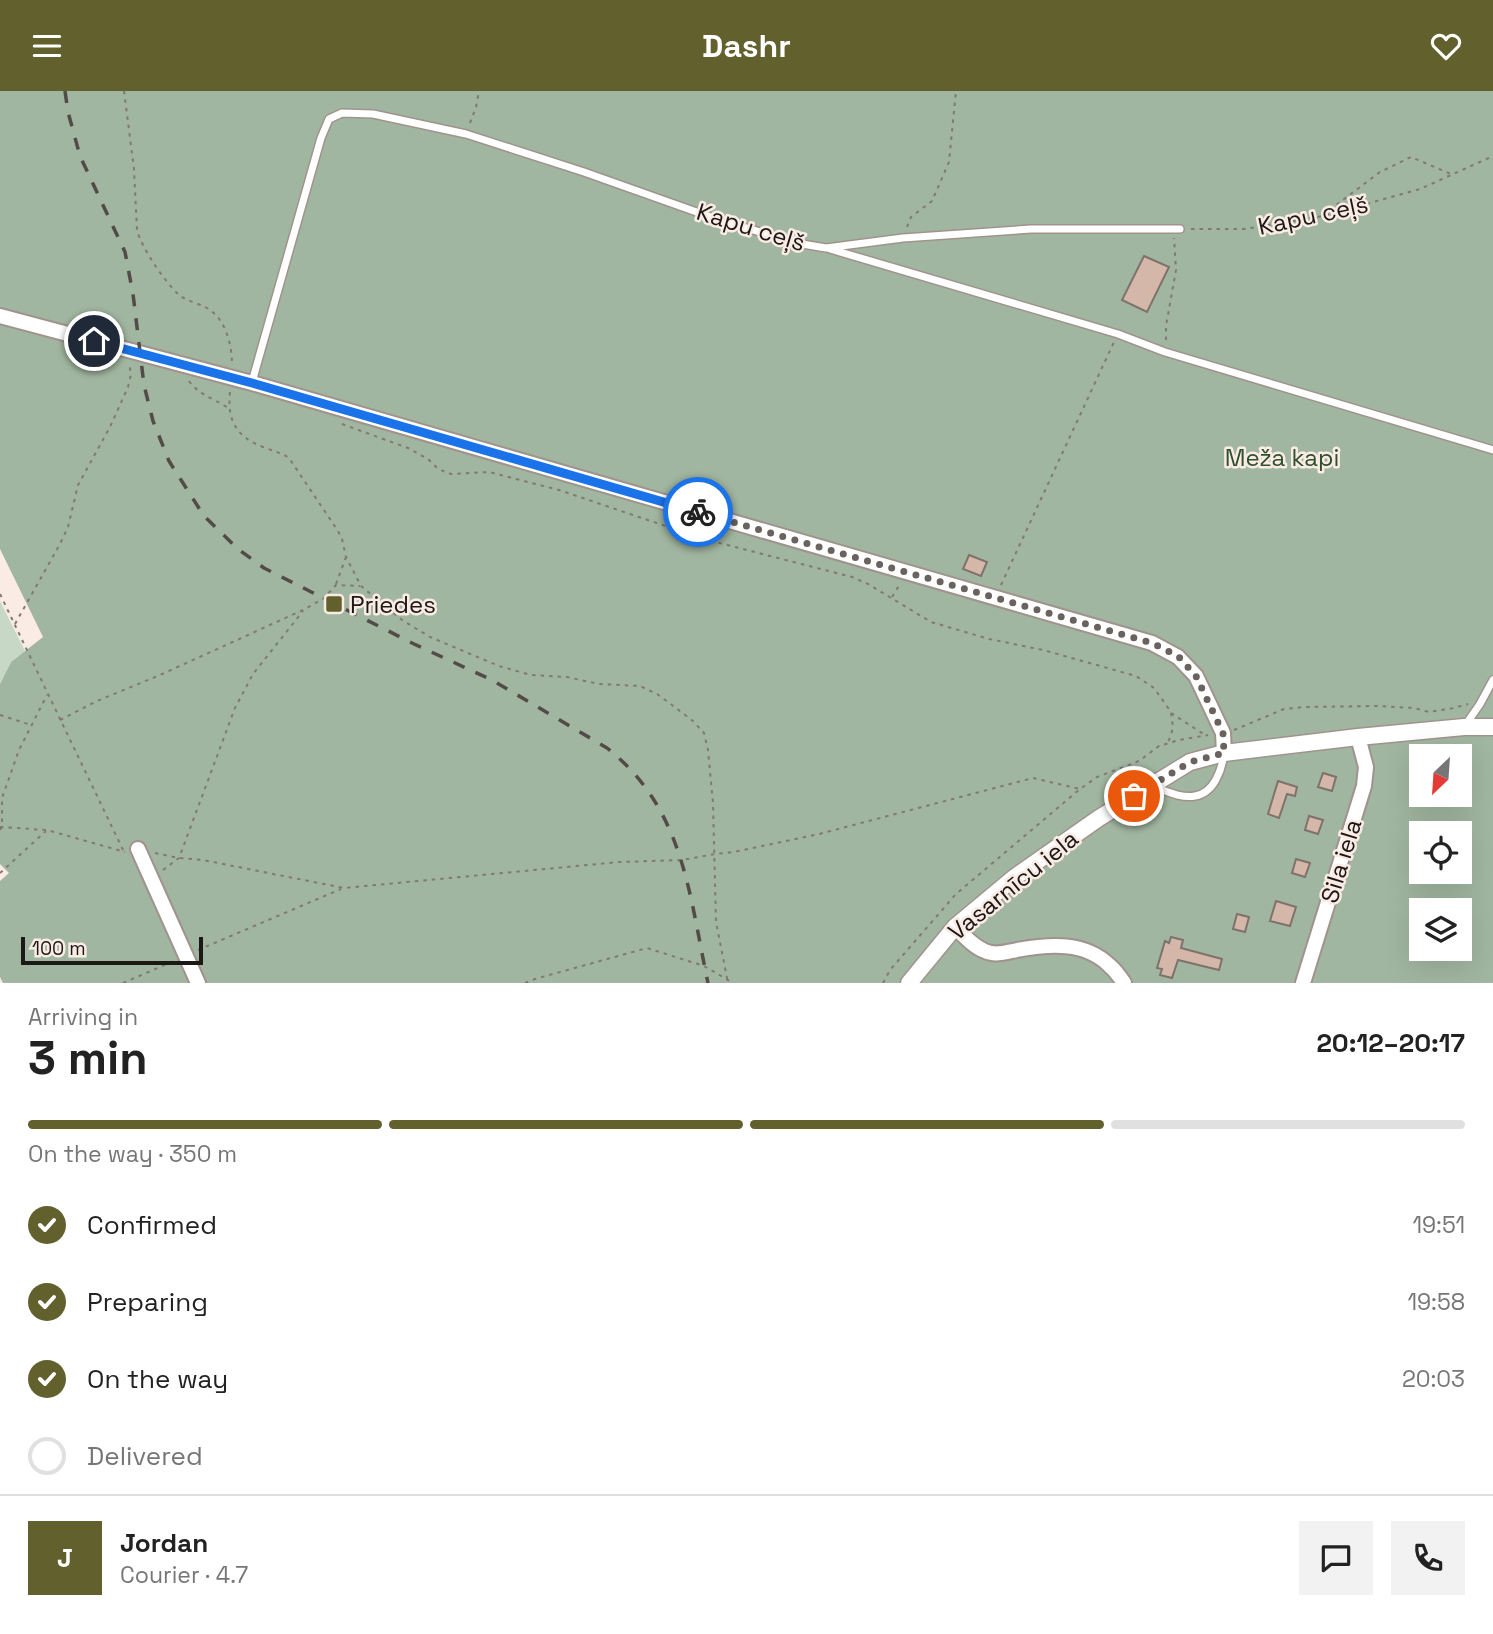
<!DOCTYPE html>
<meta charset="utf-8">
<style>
:root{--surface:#fff;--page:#f2f2f2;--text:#222;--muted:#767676;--line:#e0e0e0;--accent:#62602d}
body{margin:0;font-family:"Space Grotesk",sans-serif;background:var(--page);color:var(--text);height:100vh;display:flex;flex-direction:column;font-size:26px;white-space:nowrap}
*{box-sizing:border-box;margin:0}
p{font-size:23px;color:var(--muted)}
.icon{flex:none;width:38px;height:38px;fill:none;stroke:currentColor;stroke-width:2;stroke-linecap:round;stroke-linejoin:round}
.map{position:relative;height:892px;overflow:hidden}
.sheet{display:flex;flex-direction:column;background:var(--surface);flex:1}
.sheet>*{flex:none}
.needle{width:46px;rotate:205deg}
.fabs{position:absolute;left:1409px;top:653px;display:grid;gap:14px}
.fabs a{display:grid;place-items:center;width:63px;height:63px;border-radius:0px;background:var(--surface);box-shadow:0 7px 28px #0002;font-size:35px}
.scale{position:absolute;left:21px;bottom:18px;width:182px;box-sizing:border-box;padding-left:7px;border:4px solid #1c1815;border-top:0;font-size:19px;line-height:24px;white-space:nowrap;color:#1c1815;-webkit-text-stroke:5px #faebe5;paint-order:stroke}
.pin{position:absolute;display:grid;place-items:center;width:60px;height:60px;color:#fff;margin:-30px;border:4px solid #fff;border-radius:50%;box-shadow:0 2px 7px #0007}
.courier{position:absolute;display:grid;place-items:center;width:70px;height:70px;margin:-35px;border:5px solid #1a73e8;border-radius:50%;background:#fff;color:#222;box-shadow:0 2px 9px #0007}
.summary em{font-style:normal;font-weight:700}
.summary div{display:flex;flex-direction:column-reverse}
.summary{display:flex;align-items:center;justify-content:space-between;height:119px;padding:0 28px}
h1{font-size:46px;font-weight:700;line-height:52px}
.bar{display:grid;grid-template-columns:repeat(4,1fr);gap:10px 7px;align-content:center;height:84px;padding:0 28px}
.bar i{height:9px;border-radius:5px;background:var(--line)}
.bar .selected{background:var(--accent)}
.bar p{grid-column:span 4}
.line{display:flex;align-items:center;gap:18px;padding:0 28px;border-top:2px solid var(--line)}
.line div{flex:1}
.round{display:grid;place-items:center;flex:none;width:74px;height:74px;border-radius:0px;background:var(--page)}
ol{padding:0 28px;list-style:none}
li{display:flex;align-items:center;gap:21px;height:77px}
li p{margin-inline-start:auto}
li .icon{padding:7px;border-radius:50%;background:var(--accent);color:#fff;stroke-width:4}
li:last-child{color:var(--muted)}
li i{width:38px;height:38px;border:4px solid var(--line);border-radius:50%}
header{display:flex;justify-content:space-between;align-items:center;height:91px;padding:0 28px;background:var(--accent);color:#fff;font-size:32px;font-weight:700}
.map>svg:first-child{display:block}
</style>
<header><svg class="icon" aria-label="menu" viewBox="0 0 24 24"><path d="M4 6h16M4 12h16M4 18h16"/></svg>Dashr<svg class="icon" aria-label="heart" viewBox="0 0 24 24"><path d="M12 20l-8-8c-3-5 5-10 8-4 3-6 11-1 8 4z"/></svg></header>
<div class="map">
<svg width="1493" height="892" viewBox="0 0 1493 892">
<rect width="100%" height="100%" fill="#faebe5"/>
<polygon fill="#c8d8c7" points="0,510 25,560 11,571 0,593"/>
<path fill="#a1b6a0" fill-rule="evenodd" d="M 0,0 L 1493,0 L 1493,892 L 3,892 L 0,886 L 0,790 L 9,782 L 0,773 L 0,593 L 11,571 L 43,546 L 0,458 ZM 1421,665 L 1460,665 L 1460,704 L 1421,704 ZM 1421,742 L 1460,742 L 1460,780 L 1421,780 ZM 1421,819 L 1460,819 L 1460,858 L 1421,858 Z"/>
<g fill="#d5b7a9" stroke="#7e726c" stroke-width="2">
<polygon points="1144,165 1169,176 1147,221 1122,209"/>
<polygon points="969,464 987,471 981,485 963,478"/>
<polygon points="1323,682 1336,686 1332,700 1318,696"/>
<polygon points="1278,690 1297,696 1295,705 1287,703 1279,727 1268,723"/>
<polygon points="1309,725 1323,729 1318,743 1305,739"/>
<polygon points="1296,768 1310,772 1305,786 1292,782"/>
<polygon points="1276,810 1296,816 1290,835 1270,830"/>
<polygon points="1237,823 1249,826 1245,841 1233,838"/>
<polygon points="1171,846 1183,849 1181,857 1222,868 1219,879 1178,869 1172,887 1160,884 1162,878 1157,877 1165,850 1169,852"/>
</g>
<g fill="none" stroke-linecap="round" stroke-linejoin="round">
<defs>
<g id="service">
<polyline points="830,158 1118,243 1165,261 1493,359"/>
<polyline points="252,291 321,47 329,28 342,22 373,23 466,43 584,81 722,130 802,153 826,157 903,147 1031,138 1180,138"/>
<polyline points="1464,636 1480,613 1493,589"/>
<path d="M 1152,695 C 1164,699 1181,708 1195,705 C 1214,702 1222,679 1224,662"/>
</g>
<g id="minor">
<polyline points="0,225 252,292 1152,552 1178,566 1196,585 1223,642 1224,662"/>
<polyline points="138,758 198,892"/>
<path d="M 955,836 C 964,845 974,856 985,860 C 995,865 1007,861 1017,859 C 1050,853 1085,850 1110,875 C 1116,880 1120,886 1124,892"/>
<polyline points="1303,892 1364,695 1366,676 1358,646"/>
</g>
<polyline id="tertiary" points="909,892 955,836 1015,786 1099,727 1190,671 1224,662 1358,646 1464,636 1493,636"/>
</defs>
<use href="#service" stroke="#a0938d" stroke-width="10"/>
<use href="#minor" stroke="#a0938d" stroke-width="18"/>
<use href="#tertiary" stroke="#a0938d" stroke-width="19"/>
<g stroke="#827974" stroke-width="2" stroke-dasharray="3.5 5" stroke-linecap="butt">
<path d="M 124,0 L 134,78 L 137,139 C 141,156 165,191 178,203 C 186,210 198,212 207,217 C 226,228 232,254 232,274"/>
<polyline points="470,32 476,16 479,0"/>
<polyline points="1323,124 1380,81 1411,66 1451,83"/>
<polyline points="907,136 911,126 932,110 949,71 956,0"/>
<polyline points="1191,138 1245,138 1323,125 1420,98 1493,65"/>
<polyline points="1166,249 1166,235 1176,179 1174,147"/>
<path d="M 189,290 C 198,303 214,308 227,316"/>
<path d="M 230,301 C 227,329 236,346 263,356 C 273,360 280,361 289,367 L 338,440 L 342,448 L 346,466 L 361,495 L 402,529 L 430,546 L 499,575 L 531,584 L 567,586 L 599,593 L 640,595 L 657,603 L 672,614 L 693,630 L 704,642 L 708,659 L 713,712 L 716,831 L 728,892"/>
<polyline points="342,333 408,357 428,368 438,378 451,383 489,381 559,399 704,448 852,486 868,493 931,531 989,548 1043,559 1136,585 1154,597 1171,621 1173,637 1168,652"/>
<polyline points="704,447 708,442 713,440"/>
<polyline points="336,493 346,466"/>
<polyline points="1001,494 1114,251"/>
<polyline points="0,503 124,761"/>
<polyline points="892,506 900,493"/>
<polyline points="15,533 60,453 68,436 78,394 110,336 128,296 131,283 129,272"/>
<polyline points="1171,622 1205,644"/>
<polyline points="0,624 31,634"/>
<polyline points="60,629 97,610 160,584 303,519 323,508 336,494 360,495"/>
<polyline points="1234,639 1284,618 1305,616 1377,615 1414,617 1429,621 1454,617 1468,613"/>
<polyline points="0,736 47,739 125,761"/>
<polyline points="0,739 2,736 2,707 19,659 47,604"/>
<polyline points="155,762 179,767 203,769 344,797 619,771 682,769 715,763 734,761 819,743 1033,687 1080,698"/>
<polyline points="163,779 179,767 235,617 253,583 303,520"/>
<polyline points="0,782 46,740"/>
<polyline points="198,859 341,798"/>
<polyline points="123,892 174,870"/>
<polyline points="525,892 535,888 647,857 704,875 733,892"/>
<polyline points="883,892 890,879 956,803 1080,698 1097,686 1139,670 1159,655 1179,649 1208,644"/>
</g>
<use href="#service" stroke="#fff" stroke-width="7"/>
<use href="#minor" stroke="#fff" stroke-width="14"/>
<use href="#tertiary" stroke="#fff" stroke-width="16"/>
<path stroke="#524b47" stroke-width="3.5" stroke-dasharray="12 12" stroke-linecap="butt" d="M 65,0 L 68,21 L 80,65 L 125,161 L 133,203 L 144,294 L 153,330 L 169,370 L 204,425 L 238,458 L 264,477 L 414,553 L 492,589 L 607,657 C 684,718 689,803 708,892"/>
</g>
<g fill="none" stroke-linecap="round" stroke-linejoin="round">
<polyline stroke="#6a625e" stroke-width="7" stroke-dasharray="0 12.6" points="698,421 1152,552 1178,565 1196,585 1223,642 1224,662 1190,671 1134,705"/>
<polyline stroke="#1a73e8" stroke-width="9" points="94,250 252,292 698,421"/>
</g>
<rect fill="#62602d" stroke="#faebe5" stroke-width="2.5" x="325" y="504" width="18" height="18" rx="3.5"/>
<g text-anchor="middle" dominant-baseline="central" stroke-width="5" stroke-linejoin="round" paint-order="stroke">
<g font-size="24" fill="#1c1815" stroke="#faebe5">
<text transform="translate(1313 124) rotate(-12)">Kapu ceļš</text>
<text transform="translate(751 136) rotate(17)">Kapu ceļš</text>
<text transform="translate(1341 770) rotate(-73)">Sila iela</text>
<text transform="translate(1013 794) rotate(-39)">Vasarnīcu iela</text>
</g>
<g font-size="24" fill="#2e502d" stroke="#faebe5">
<text x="1282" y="366">Meža kapi</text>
</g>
<g font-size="24" fill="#1c1815" stroke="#faebe5" text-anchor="start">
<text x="350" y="513">Priedes</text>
</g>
</g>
</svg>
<div class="fabs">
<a><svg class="needle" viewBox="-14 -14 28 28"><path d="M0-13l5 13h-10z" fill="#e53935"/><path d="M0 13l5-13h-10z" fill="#767676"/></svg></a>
<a><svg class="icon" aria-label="locate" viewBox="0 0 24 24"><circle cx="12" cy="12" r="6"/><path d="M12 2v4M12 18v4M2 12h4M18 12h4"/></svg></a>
<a><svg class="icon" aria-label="layers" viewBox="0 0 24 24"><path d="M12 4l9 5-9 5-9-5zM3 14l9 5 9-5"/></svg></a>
</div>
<div class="scale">100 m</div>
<div class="pin" style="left:1134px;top:705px;background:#ea580c"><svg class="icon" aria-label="bag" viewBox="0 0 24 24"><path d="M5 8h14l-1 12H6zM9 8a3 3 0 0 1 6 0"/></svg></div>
<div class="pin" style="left:94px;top:250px;background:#1f2937"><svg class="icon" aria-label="home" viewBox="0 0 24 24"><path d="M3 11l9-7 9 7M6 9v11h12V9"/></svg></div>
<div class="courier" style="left:698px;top:421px"><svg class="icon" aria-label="bike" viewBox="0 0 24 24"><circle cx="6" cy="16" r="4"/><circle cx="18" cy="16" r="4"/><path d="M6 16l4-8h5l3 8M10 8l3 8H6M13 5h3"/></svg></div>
</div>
<section class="sheet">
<div class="summary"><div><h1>3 min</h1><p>Arriving in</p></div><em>20:12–20:17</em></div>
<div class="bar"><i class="selected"></i><i class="selected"></i><i class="selected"></i><i></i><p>On the way · 350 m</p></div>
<ol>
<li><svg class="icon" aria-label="check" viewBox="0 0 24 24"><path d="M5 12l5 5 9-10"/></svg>Confirmed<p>19:51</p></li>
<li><svg class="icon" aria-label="check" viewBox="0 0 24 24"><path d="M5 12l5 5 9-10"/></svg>Preparing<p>19:58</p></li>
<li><svg class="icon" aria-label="check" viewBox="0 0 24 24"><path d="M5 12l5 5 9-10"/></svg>On the way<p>20:03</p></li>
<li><i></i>Delivered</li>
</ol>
<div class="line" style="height:126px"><b class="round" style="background:var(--accent);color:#fff">J</b><div><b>Jordan</b><p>Courier · 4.7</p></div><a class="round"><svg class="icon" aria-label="chat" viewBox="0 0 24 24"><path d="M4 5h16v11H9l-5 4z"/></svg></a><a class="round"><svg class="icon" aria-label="phone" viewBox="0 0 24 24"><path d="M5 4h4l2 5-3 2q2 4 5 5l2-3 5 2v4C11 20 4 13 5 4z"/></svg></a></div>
</section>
